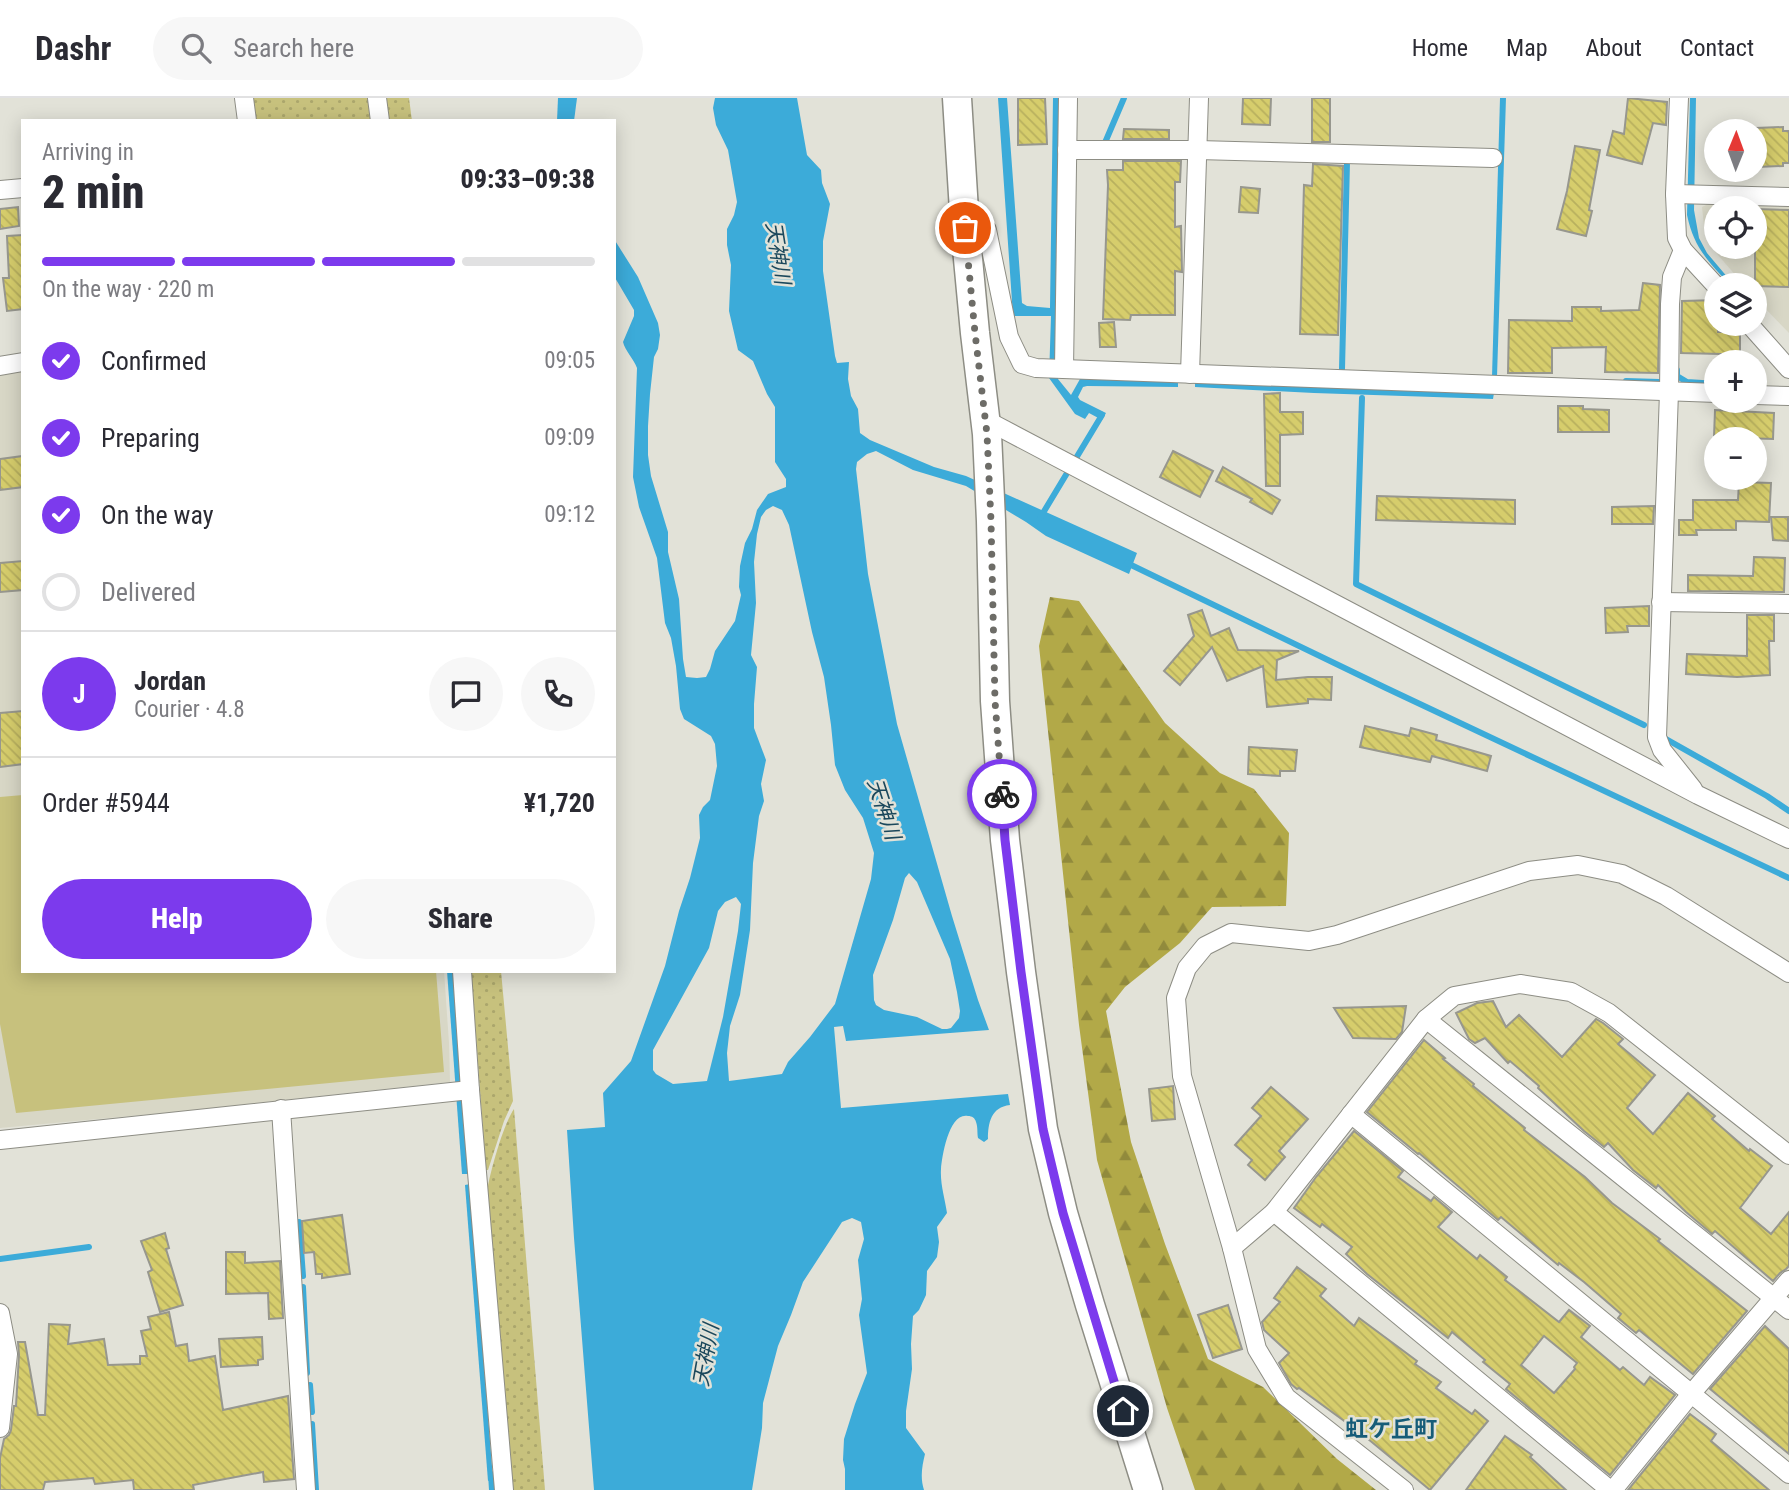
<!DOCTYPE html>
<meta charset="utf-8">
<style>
:root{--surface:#fff;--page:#f7f7f7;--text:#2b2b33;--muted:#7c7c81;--line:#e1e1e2;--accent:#7c3aed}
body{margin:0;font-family:"Roboto Condensed","Noto Sans JP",sans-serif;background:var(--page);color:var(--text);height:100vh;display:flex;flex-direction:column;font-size:26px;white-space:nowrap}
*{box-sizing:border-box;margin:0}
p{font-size:23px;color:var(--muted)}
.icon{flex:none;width:38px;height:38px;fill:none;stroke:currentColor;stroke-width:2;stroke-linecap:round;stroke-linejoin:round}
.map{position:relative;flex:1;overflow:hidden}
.details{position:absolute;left:21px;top:21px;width:595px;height:854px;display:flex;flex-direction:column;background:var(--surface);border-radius:0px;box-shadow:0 4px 18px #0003}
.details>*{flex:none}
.needle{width:46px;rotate:1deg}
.controls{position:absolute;left:1704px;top:21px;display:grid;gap:14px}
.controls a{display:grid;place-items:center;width:63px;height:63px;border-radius:50%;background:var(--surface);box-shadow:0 4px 18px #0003;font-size:35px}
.pin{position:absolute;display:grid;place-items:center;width:60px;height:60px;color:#fff;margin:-30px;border:4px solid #fff;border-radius:50%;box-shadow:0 2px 7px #0007}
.courier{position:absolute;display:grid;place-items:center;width:70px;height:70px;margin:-35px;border:5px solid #7c3aed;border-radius:50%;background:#fff;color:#222;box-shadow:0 2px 9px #0007}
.headline em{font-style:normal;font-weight:800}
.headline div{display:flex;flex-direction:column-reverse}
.headline{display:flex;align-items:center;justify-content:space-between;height:119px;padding:0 21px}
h1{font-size:46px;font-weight:800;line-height:52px}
.bar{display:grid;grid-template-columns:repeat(4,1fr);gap:10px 7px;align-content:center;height:84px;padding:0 21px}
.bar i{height:9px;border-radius:5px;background:var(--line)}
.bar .selected{background:var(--accent)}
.bar p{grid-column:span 4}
.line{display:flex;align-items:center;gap:18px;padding:0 21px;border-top:2px solid var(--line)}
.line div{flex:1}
.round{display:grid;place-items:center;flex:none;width:74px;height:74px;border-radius:37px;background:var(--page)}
ol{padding:0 21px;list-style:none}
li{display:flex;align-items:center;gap:21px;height:77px}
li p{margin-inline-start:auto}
li .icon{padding:7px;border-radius:50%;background:var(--accent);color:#fff;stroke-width:4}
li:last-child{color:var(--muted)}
li i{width:38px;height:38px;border:4px solid var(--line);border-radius:50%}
.action{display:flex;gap:14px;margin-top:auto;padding:14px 21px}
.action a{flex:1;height:80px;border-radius:42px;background:var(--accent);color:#fff;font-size:28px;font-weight:800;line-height:80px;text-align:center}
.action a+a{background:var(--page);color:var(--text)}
header{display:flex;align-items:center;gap:42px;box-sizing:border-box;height:98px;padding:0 35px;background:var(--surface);border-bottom:2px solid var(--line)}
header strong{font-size:33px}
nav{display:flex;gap:38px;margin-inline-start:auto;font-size:24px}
.search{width:490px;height:63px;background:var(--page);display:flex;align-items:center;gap:18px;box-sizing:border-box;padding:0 24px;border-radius:38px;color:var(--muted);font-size:26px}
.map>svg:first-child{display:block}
</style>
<header>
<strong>Dashr</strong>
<div class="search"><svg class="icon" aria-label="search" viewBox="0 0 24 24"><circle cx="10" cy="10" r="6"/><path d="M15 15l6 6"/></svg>Search here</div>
<nav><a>Home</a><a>Map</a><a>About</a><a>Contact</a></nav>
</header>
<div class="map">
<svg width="1789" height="1392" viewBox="0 0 1789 1392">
<defs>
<pattern id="green-dots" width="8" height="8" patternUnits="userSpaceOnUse" patternTransform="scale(1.75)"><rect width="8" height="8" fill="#c7c17d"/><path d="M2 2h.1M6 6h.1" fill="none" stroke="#aba66c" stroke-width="1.8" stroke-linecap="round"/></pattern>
<pattern id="forest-firs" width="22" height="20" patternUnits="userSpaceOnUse" patternTransform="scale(1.75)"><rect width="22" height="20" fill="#b2a948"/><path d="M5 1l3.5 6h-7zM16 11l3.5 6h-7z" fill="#918a3c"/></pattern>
<pattern id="building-back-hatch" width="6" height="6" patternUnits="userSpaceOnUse" patternTransform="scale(1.75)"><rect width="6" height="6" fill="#d6cd6c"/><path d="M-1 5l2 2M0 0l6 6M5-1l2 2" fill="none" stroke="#b8b05e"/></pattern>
</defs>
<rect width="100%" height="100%" fill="#e2e2d8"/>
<g fill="#d8d7c6" fill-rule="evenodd">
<path d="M 1708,106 L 1789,108 L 1789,235 L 1755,200 L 1755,187 L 1744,187 L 1711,149 L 1704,128 L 1702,109 ZM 1717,110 L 1755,110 L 1755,149 L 1717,149 Z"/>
<polygon points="23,273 23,873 444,873 449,945 450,984 174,1014 0,1030 0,277"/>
</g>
<g fill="url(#green-dots)">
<polygon points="250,0 372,0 375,23 253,23"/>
<polygon points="382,0 409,0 412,23 385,23"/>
<polygon points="471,873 501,873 513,1003 504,1023 488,1072 486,1072"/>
<path d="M 514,1011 L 545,1392 L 512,1392 L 487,1092 C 491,1071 503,1027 514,1011 Z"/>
</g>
<polygon fill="url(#forest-firs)" points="1050,499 1079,503 1165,625 1220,675 1254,691 1289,735 1286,808 1212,809 1180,845 1125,889 1106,913 1131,1044 1165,1146 1208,1261 1263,1289 1337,1361 1376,1392 1195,1392 1167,1310 1097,1062 1079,927 1039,548"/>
<polygon fill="#c7c17d" points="23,697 23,873 436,873 444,974 16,1015 0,926 0,699"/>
<g fill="#3cabd9" fill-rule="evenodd">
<polygon points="558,0 577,0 574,23 557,23"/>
<path d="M 715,0 L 797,0 L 807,57 L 821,72 L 822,85 L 830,106 L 823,143 L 823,173 L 835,258 L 837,265 L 849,264 L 848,281 L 851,298 L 858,311 L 860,335 L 870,342 L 934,369 L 966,378 L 1137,455 L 1129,476 L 1046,438 L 1026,424 L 966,388 L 913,372 L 876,353 L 867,356 L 857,364 L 856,371 L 868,476 L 897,626 L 952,818 L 978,902 L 989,932 L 846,943 L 843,928 L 834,929 L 841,1010 L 1008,996 L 1010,1007 C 991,1009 988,1025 988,1041 L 984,1044 L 978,1040 C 977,1035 978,1029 976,1024 C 975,1020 972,1018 968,1018 C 949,1014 942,1058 941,1071 C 940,1086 945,1101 947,1115 L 937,1129 L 939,1144 L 937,1159 L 927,1173 L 926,1197 L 919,1212 L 913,1218 L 911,1246 L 912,1271 L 906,1313 L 906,1330 L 925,1356 C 922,1368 920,1380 924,1392 L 845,1392 L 845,1371 L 843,1362 L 844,1341 L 855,1306 L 867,1275 L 859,1217 L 862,1201 L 858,1162 L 864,1141 L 861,1124 L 852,1120 L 842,1124 L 803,1184 L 791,1217 L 778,1248 L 763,1305 L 762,1330 L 752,1392 L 594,1392 L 574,1140 L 567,1032 L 605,1029 L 603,995 L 631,963 L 665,868 L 679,813 L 690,780 L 700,740 L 699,717 L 703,709 L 710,702 L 717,668 L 715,646 L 711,638 L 684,621 L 680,611 L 676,568 L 671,540 L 665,525 L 657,460 L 639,409 L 633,379 L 637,270 C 634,261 625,253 623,244 L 634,218 L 634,212 L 614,178 L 614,141 L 638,179 L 658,225 L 660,237 L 658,251 L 654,259 L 650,296 L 648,328 L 648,357 L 651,378 L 668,434 L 668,454 L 679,501 L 683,561 L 686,579 L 697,580 L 706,579 L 710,571 L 715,553 L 735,523 L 741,497 L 739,489 L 740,468 L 745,445 L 752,431 L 757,412 L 768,396 L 786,389 L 786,381 L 775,364 L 775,309 L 767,296 L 753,263 L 738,252 L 729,213 L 731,167 L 727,147 L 727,131 L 734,117 L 737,104 L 728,52 L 716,27 L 713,10 ZM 773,408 L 782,412 L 789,427 L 812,534 L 824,579 L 831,627 L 835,667 L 845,692 L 863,720 L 874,755 L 871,781 L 835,906 L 810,939 L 788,964 L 782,976 L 729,983 L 727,955 L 730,928 L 740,897 L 750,832 L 753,765 L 759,718 L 764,703 L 761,686 L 766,662 L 754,630 L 754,606 L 757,569 L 751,557 L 756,505 L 754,464 L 757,436 L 761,419 L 766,412 ZM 909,775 L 917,784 L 950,861 L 957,894 L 960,913 L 959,920 L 951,930 L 947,931 L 942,931 L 917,919 L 884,912 L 876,907 L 874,902 L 873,877 L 893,822 L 905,780 ZM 736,799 L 741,806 L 738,833 L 723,919 L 707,983 L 673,986 L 656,976 L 653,972 L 653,952 L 709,850 L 718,813 L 725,804 Z"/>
<polygon points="998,0 1007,0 1022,205 1027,208 1050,210 1053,0 1063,0 1058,281 1071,297 1080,281 1082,281 1178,283 1178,289 1087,288 1083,289 1078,299 1080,302 1106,315 1102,322 1089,315 1085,321 1075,316 1049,280 1051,218 1013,218"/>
<polygon points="1500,0 1506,0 1497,278 1492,279"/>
<path d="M 1690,0 L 1696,0 L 1694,112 L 1699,140 L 1707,155 L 1734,187 L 1730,187 C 1708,163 1694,150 1687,117 Z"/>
<polygon points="1195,284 1494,295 1493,301 1314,295 1195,289"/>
<polygon points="447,873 454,873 468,1076 462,1076"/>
<polygon points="470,1086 493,1381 488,1383 465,1087"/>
</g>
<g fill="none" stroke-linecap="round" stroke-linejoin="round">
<g stroke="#3cabd9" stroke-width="6">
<polyline points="1104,47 1124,0"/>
<polyline points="1342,271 1347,64"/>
<polyline points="1677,272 1677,278 1687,284 1717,286"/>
<polyline points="1626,283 1659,284"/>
<polyline points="1362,300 1356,486 1644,627"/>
<polyline points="1040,420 1102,317 1100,316"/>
<polyline points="1127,465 1386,590 1789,780"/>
<polyline points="1666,641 1767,698 1789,713"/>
<polyline points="299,1124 303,1178"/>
<polyline points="0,1161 89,1149"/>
<polyline points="303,1189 307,1275"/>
<polyline points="310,1287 312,1314"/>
<polyline points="312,1326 316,1392"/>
<polyline points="491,1376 492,1392"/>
</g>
</g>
<g fill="url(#building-back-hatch)" stroke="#97978e" stroke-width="2" fill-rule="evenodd">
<polygon points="1018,0 1045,0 1047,46 1018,47"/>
<polygon points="1243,0 1271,0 1270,27 1242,26"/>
<rect x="1312" y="0" width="18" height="44"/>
<polygon points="1628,0 1667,4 1666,27 1653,25 1642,66 1607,57 1613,33 1624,36"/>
<polygon points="1783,29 1783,33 1789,33 1789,65 1783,65 1783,68 1757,69 1756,30"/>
<polygon points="1124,31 1169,32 1169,41 1123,41"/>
<polygon points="1575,48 1600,52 1589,112 1592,113 1586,138 1557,131 1567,93"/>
<polygon points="1123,63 1181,63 1180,84 1175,84 1175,129 1181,128 1182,174 1175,173 1175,217 1131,217 1130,222 1103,221 1108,87 1107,72 1123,72"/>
<polygon points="1313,66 1343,68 1338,237 1300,236 1304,87 1312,88"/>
<polygon points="1241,89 1260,91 1258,115 1239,114"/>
<polygon points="18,109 19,128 0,131 0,111"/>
<polygon points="1755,111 1789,112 1789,189 1755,188"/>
<polygon points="23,137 23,211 7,213 3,180 9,180 7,138"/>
<polygon points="1643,185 1660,187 1658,275 1605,274 1606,249 1552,250 1552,275 1508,275 1509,222 1572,223 1572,209 1601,209 1601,213 1639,212"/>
<polygon points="1717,202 1718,234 1740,234 1740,264 1721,264 1721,256 1681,255 1682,203"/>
<polygon points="1114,224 1116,249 1100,249 1099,225"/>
<polygon points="1280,295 1280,314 1303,314 1303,336 1280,337 1280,388 1266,388 1264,296"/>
<polygon points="1558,308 1583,308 1583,311 1609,312 1609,334 1558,334"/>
<polygon points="1715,312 1774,315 1773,341 1714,339"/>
<polygon points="1173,353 1213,373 1200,399 1160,379"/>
<polygon points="23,358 23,389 0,392 0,361"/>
<polygon points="1223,369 1280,402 1272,416 1250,404 1252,401 1216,383"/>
<polygon points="1739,384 1771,385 1769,424 1736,423 1736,432 1696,432 1697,437 1679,437 1679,422 1693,422 1693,402 1738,402"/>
<polygon points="1377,398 1515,402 1515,426 1376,422"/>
<polygon points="1654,408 1653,426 1612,426 1612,409"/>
<polygon points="1771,419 1788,419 1788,443 1773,442"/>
<polygon points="1754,459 1785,460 1784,494 1688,493 1688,477 1753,478"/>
<polygon points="23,463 23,492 0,494 0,465"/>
<polygon points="1649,508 1649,528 1627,528 1628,534 1606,535 1605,510"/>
<polygon points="1202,512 1211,538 1229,530 1238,552 1299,553 1277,562 1276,582 1308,579 1332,579 1331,602 1308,601 1308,605 1267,609 1263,568 1227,583 1212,549 1180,587 1164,573 1194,538 1188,517"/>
<polygon points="1747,517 1774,517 1774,543 1769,543 1770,577 1737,579 1686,576 1687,556 1747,558"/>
<polygon points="23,613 23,666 0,669 0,615"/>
<polygon points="1365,628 1409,638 1411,630 1437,637 1436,642 1491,658 1487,673 1432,658 1430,664 1360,649"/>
<polygon points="1249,649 1297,652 1295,673 1280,673 1280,678 1248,676"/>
<polygon points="1493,903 1506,929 1519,917 1562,959 1596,921 1603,925 1623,941 1618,946 1655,977 1627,1010 1653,1036 1688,995 1715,1018 1712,1021 1749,1053 1750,1051 1772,1068 1740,1110 1771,1136 1789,1114 1789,1168 1786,1171 1780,1175 1773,1183 1715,1133 1712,1136 1686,1114 1658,1087 1656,1090 1633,1072 1608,1045 1604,1049 1584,1033 1538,990 1539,988 1510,963 1508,965 1485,940 1475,945 1469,941 1456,915 1477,905"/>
<polygon points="1406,908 1402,934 1396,941 1353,940 1334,910"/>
<polygon points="1424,942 1445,960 1443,961 1474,986 1473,988 1525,1030 1524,1032 1585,1079 1612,1105 1660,1141 1658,1143 1747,1213 1693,1276 1639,1232 1636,1235 1618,1220 1621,1216 1584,1184 1559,1165 1558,1167 1501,1119 1498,1122 1419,1055 1418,1056 1367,1014"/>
<polygon points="1173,988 1175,1021 1152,1023 1149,991"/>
<polygon points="1271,989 1308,1021 1279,1053 1285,1059 1265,1082 1248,1067 1252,1062 1235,1047 1261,1018 1252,1010"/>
<path d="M 1354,1033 L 1403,1073 L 1398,1079 L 1431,1103 L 1434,1099 L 1452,1114 L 1438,1129 L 1477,1161 L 1480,1157 L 1507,1179 L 1505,1182 L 1559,1224 L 1569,1212 L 1590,1228 L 1581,1239 L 1620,1272 L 1623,1269 L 1644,1287 L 1650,1279 L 1675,1297 L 1610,1377 L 1506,1291 L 1510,1286 L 1483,1264 L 1485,1262 L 1452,1234 L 1448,1240 L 1367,1176 L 1346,1156 L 1352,1149 L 1322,1126 L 1320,1129 L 1294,1110 L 1316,1079 ZM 1544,1238 L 1577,1265 L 1574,1269 L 1575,1271 L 1554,1295 L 1521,1267 Z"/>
<polygon points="342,1117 350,1176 322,1180 322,1176 316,1176 314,1154 304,1155 302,1123"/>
<polygon points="165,1135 169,1150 166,1151 183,1207 160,1214 148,1174 152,1172 141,1143"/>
<polygon points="226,1154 245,1154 245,1165 280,1163 283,1220 269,1221 268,1195 226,1196"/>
<polygon points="1297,1169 1326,1191 1320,1198 1354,1228 1359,1220 1417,1263 1415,1266 1441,1284 1436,1290 1472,1316 1475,1312 1488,1323 1430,1392 1362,1336 1299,1290 1297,1291 1291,1286 1279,1265 1289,1255 1264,1232 1262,1224 1280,1204 1274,1200"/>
<polygon points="1228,1207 1242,1251 1213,1260 1198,1217"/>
<polygon points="169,1214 176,1248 187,1246 189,1263 215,1258 223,1312 288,1298 294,1381 264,1384 263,1374 193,1387 194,1392 134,1392 133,1382 95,1386 93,1380 45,1384 43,1392 0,1392 0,1360 4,1341 9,1337 11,1332 14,1308 16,1308 19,1257 18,1244 25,1244 38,1317 45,1317 49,1226 70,1227 68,1246 104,1241 108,1267 140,1266 140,1258 147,1258 141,1233 151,1231 148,1219"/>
<polygon points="1765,1228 1789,1251 1789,1356 1710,1291"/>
<polygon points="262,1239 263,1261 258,1262 258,1267 221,1269 219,1241"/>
<polygon points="1690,1316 1716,1336 1711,1343 1769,1392 1628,1392"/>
<polygon points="1505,1338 1532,1357 1530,1359 1566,1392 1466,1392"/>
</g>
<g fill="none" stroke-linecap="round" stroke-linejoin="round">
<defs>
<g id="street">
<polyline points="244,0 247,23"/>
<polyline points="377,0 380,23"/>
<polyline points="1679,0 1675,96 1677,140 1683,152 1717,189"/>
<polyline points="1067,52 1198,52 1493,60"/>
<polyline points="0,92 23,90"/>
<polyline points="1675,96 1789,99"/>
<polyline points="965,129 987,132 1009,239 1022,266 1036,270 1717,295"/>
<polyline points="1683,152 1672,179 1670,206 1669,294 1657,639 1662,652 1693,691"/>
<polyline points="1749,226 1789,271"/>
<polyline points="0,268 23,264"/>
<polyline points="1064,271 1068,0"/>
<polyline points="1190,276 1199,0"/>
<polyline points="1755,297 1789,298"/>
<polyline points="986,322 1698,697 1789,741"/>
<polyline points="1661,504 1789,506"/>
<polyline points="462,873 470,992 504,1392"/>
<polyline points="1426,921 1789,1212"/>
<polyline points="281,1011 306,1392"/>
<polyline points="1351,1016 1789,1376"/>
<polyline points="0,1042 470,992"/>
<polyline points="1274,1114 1610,1392"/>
<polyline points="1232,1150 1274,1114 1426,921 1454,898 1520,886 1571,894 1609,915 1789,1057"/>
<polyline points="0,1215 8,1256 0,1330"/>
<polyline points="1404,1392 1286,1299 1257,1251 1232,1150 1182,978 1176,900 1187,870 1205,848 1231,835 1309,843 1337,837 1529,773 1578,767 1622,776 1666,798 1789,875"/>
<polyline points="1613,1392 1691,1296 1789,1182"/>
</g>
<polyline id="primary" points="957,0 965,129 975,235 987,336 991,423 995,603 1005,742 1021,874 1043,1031 1063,1115 1090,1207 1148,1392"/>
</defs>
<use href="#street" stroke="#8d8d84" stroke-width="20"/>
<use href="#primary" stroke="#8d8d84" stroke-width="31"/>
<use href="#street" stroke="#fff" stroke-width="18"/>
<use href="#primary" stroke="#fff" stroke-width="28"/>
</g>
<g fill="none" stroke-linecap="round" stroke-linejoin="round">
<polyline stroke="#6d6c67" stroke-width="7" stroke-dasharray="0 12.6" points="965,130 975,235 987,336 991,423 995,603 1002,696"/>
<polyline stroke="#7c3aed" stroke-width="9" points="1002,696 1005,742 1021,874 1043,1031 1063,1115 1123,1313"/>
</g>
<g text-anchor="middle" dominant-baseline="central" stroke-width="5" stroke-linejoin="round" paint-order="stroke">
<g font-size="21" font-style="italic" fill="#1b485c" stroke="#e2e2d8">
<text transform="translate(778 155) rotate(81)">天神川</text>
<text transform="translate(884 711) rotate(72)">天神川</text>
<text transform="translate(706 1257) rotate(-80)">天神川</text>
</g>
<g font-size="23" font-weight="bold" fill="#165c78" stroke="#e2e2d8">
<text x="1391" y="1331">虹ケ丘町</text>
</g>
</g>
</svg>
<div class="controls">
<a><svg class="needle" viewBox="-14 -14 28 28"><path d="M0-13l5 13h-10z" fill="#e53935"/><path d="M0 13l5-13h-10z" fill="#7c7c81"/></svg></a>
<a><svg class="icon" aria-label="locate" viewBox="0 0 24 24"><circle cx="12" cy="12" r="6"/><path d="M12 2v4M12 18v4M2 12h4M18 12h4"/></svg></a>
<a><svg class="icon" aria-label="layers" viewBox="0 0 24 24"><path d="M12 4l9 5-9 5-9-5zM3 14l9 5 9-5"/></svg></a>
<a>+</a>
<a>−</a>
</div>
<div class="pin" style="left:965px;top:130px;background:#ea580c"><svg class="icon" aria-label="bag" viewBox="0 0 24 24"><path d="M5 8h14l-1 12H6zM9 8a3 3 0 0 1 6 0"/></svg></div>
<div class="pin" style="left:1123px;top:1313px;background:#1f2937"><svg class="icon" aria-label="home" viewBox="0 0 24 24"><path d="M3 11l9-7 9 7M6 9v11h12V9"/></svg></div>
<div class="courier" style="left:1002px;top:696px"><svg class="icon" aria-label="bike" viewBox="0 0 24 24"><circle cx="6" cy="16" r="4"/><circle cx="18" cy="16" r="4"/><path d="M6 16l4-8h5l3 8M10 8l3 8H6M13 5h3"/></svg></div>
<section class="details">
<div class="headline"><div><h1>2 min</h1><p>Arriving in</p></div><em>09:33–09:38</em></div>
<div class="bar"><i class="selected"></i><i class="selected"></i><i class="selected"></i><i></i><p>On the way · 220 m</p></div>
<ol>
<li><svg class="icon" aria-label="check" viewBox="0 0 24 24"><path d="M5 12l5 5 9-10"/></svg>Confirmed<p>09:05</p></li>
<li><svg class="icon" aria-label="check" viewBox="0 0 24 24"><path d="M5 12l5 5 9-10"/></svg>Preparing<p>09:09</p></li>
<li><svg class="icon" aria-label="check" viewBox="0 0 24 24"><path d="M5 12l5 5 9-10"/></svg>On the way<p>09:12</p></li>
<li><i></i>Delivered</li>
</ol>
<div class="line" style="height:126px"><b class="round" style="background:var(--accent);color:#fff">J</b><div><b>Jordan</b><p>Courier · 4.8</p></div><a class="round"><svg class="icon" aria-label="chat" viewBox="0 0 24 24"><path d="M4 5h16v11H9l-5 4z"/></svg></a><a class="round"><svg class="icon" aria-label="phone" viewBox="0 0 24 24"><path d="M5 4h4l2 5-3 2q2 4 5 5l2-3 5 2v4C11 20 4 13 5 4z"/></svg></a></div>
<div class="line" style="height:91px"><div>Order #5944</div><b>¥1,720</b></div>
<div class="action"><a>Help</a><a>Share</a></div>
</section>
</div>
